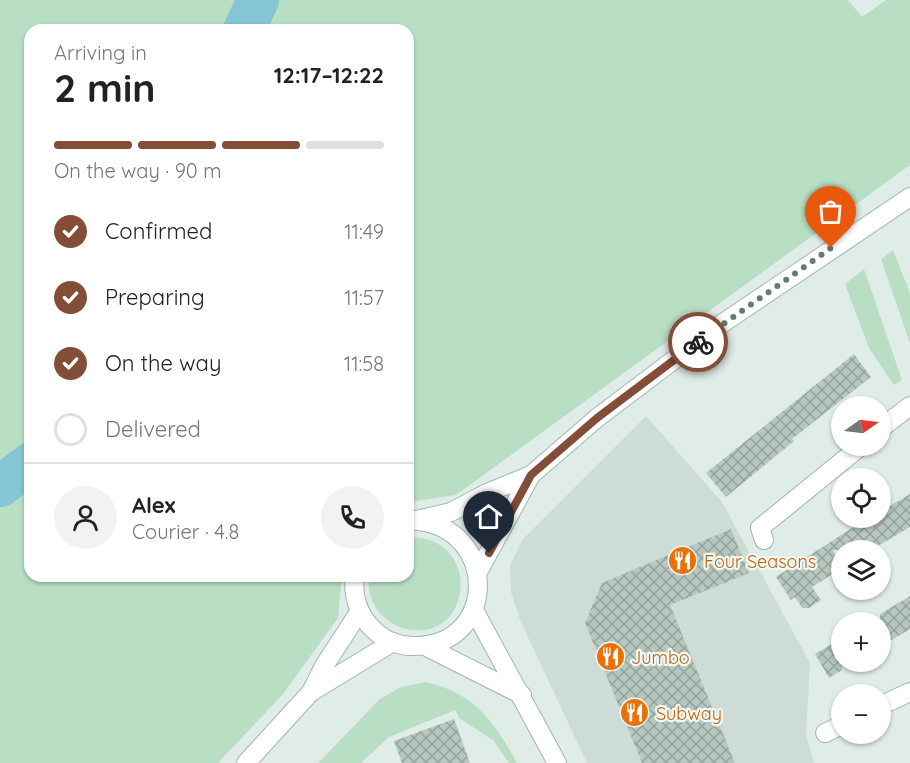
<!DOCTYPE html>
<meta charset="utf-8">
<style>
:root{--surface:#fff;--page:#f2f2f2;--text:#222;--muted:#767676;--line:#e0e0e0;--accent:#834d37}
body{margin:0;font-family:Quicksand,sans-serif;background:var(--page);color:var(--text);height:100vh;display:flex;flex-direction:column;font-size:22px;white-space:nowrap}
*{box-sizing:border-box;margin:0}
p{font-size:20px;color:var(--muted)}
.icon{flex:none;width:33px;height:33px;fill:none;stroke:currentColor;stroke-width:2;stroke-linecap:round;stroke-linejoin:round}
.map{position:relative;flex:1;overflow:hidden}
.drawer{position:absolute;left:24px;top:24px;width:390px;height:558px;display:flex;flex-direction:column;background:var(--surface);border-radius:18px;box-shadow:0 2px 4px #0004}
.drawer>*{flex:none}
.needle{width:39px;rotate:76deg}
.fabs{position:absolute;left:831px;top:396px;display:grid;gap:12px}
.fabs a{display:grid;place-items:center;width:60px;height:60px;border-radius:50%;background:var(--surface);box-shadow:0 2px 4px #0004;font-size:30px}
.pin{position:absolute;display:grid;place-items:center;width:51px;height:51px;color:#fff;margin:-62px -26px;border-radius:50% 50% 50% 0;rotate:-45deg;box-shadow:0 0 6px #0007}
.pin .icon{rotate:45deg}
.courier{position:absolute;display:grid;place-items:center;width:60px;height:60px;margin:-30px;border:4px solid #834d37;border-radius:50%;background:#fff;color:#222;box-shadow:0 2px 8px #0007}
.head em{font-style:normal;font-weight:800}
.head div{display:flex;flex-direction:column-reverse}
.head{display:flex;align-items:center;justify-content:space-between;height:102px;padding:0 30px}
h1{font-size:39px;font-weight:800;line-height:45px}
.bar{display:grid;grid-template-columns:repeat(4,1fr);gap:9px 6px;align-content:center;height:72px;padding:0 30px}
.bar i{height:8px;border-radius:4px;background:var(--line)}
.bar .active{background:var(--accent)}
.bar p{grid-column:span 4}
.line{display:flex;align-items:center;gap:15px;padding:0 30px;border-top:2px solid var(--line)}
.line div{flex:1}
.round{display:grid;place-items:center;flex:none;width:63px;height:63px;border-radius:32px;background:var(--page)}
ol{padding:0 30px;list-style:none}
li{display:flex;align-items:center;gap:18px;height:66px}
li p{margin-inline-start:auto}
li .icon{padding:6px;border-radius:50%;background:var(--accent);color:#fff;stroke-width:4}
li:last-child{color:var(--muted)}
li i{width:33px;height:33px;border:3px solid var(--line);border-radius:50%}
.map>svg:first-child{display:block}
</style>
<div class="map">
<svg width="910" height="763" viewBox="0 0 910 763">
<defs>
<pattern id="building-cross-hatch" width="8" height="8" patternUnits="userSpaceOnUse" patternTransform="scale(1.5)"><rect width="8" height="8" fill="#b6c7c0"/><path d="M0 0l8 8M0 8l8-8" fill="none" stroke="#94a39d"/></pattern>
</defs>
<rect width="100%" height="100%" fill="#e0ece7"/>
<polygon fill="#cedcd6" points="646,416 722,502 810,663 806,734 814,763 587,763 520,620 511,592 510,565 523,539"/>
<g fill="#b8dfc4">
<polygon points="0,0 848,0 862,17 886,0 910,0 910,165 456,495 408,502 408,30 30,30 30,576 342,576 338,618 283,694 218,763 0,763"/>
<polygon points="893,250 910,293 910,343 881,259"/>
<polygon points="864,269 902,380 894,385 869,348 845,284"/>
<path d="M 408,537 C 482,536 473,637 413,630 C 402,629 392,625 384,617 C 373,607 366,592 370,576 L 408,576 Z"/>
<path d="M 426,682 C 474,693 494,721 517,763 L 509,763 L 493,740 L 459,718 L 455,710 L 389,737 L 361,763 L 318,763 L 380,699 L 401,687 Z"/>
</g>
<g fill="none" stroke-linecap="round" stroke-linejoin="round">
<g stroke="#85c5d5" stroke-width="42">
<polyline points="244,30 258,0"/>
<polyline points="0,486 30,464"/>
</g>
</g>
<g fill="url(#building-cross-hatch)">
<polygon points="854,354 871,377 792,439 794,441 726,497 706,473"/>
<polygon points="910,494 910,527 871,550 833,550 842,568 812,587 821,600 809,608 802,608 795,597 791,600 776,577 852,528 873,518 880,518 880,512"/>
<polygon points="731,529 749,573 670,605 735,763 642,763 585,623 602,583"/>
<polygon points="910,596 910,629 880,647 880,614"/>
<polygon points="842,638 842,670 829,678 815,654"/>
<polygon points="454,719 470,763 402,763 394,741"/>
</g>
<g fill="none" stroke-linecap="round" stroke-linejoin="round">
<defs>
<g id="street">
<polyline points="880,429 910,406"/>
<polyline points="764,540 760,528 861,446"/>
<polyline points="474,610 557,763"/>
<polyline points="425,646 522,695"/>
<polyline points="880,706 910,692"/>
<polyline points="825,733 842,725"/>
</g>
<g id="secondary">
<polyline points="408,522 451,512 487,493 531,475 597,418 720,325 910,197"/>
<polyline points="478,572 531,475"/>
<path d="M 355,576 C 352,596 359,617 374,630 C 385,641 401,647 416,646 C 497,645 499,531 419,521"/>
<polyline points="311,692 393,642"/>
<polyline points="246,763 311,692 324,666 360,611"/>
</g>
</defs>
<use href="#street" stroke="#a3b4af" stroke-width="20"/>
<use href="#secondary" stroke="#9eb9b0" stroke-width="20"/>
<use href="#street" stroke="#fff" stroke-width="18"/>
<use href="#secondary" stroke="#fff" stroke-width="18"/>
</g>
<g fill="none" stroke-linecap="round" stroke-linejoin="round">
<polyline stroke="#637b75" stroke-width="6" stroke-dasharray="0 10.8" points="698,342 831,248"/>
<polyline stroke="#834d37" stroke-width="8" points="489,553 531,475 597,418 698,342"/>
</g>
<defs>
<symbol id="restaurant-disc" viewBox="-11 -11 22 22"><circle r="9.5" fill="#e8710a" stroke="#f1f8f5"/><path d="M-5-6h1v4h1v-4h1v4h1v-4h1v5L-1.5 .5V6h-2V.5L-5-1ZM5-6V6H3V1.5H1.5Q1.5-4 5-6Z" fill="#fff"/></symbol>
</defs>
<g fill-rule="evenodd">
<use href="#restaurant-disc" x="666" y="544" width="33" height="33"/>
<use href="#restaurant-disc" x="594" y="640" width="33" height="33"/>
<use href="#restaurant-disc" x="618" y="696" width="33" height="33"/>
</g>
<g text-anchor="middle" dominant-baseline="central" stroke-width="4.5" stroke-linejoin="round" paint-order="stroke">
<g font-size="18" fill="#c56008" stroke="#f1f8f5" text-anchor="start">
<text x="704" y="561">Four Seasons</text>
<text x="631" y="657">Jumbo</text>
<text x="656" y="713">Subway</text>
</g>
</g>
</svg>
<div class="fabs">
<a><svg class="needle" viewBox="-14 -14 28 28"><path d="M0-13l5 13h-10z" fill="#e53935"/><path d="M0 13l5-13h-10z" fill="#767676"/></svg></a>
<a><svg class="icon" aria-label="locate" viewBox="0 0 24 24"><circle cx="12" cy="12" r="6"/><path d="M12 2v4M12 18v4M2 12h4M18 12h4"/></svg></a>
<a><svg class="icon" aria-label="layers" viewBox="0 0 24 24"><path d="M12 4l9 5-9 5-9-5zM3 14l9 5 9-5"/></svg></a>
<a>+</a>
<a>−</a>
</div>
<div class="pin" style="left:831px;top:248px;background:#ea580c"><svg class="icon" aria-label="bag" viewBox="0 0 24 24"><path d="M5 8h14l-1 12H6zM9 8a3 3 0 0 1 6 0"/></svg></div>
<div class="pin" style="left:489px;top:553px;background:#1f2937"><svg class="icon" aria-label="home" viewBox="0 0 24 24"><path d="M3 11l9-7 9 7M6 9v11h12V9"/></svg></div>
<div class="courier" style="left:698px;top:342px"><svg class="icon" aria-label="bike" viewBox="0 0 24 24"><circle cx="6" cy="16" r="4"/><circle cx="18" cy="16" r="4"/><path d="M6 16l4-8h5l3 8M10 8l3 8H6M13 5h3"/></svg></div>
<section class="drawer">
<div class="head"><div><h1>2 min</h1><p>Arriving in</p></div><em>12:17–12:22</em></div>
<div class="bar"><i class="active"></i><i class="active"></i><i class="active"></i><i></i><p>On the way · 90 m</p></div>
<ol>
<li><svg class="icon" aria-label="check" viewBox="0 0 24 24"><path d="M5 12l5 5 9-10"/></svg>Confirmed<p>11:49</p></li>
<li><svg class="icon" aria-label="check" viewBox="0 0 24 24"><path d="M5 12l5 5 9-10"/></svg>Preparing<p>11:57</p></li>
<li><svg class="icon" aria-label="check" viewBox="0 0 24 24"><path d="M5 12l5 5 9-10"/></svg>On the way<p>11:58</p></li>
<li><i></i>Delivered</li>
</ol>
<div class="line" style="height:108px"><a class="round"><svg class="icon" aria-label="person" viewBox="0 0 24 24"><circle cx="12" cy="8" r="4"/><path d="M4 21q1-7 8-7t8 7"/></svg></a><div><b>Alex</b><p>Courier · 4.8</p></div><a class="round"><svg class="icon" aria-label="phone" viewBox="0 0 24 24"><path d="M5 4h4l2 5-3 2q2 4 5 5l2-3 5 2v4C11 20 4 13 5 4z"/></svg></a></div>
</section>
</div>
